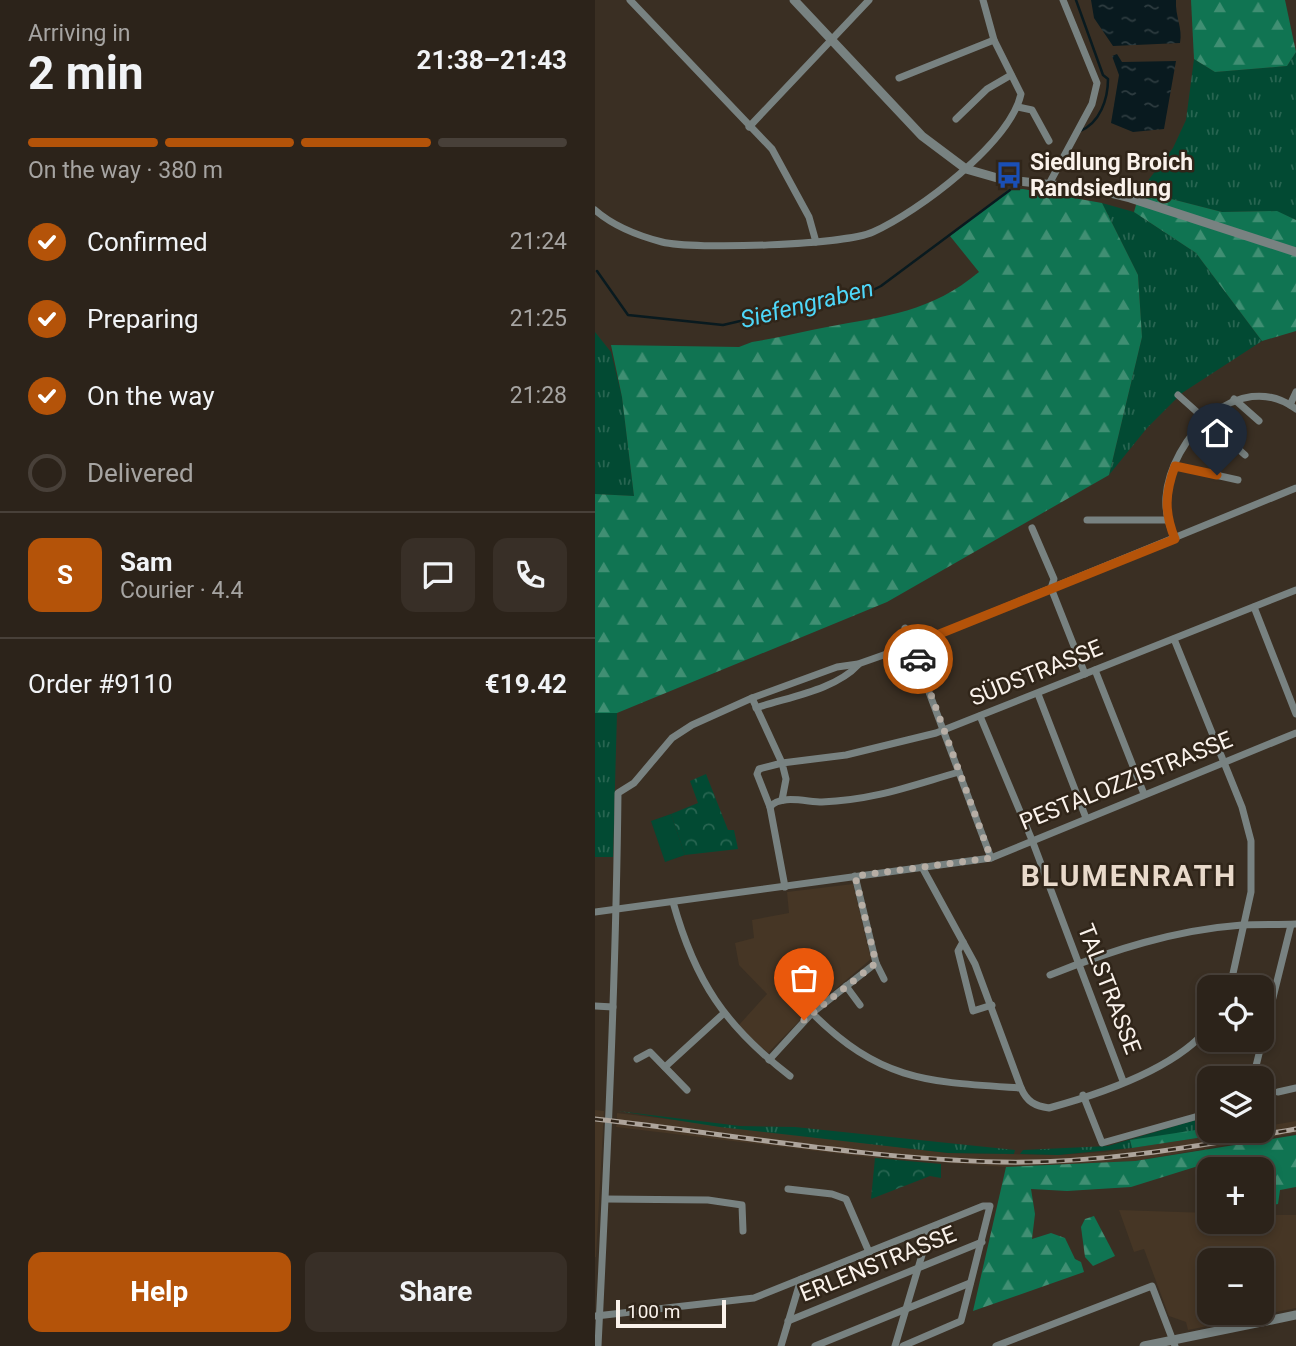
<!DOCTYPE html>
<meta charset="utf-8">
<style>
:root{--surface:#2c231a;--page:#382f27;--text:#f1f3f6;--muted:#a6a4a2;--line:#484039;--accent:#b45309}
body{margin:0;font-family:Roboto,sans-serif;background:var(--page);color:var(--text);height:100vh;display:flex;flex-direction:column;font-size:26px;white-space:nowrap}
*{box-sizing:border-box;margin:0}
p{font-size:23px;color:var(--muted)}
.icon{flex:none;width:38px;height:38px;fill:none;stroke:currentColor;stroke-width:2;stroke-linecap:round;stroke-linejoin:round}
.map{position:relative;flex:1;overflow:hidden}
.side{display:flex;flex-direction:column;background:var(--surface);width:595px}
.side>*{flex:none}
.controls{position:absolute;left:602px;top:975px;display:grid;gap:14px}
.controls a{display:grid;place-items:center;width:77px;height:77px;border-radius:14px;background:var(--surface);box-shadow:0 4px 10px #0003,0 0 0 2px var(--line);font-size:35px}
.scale{position:absolute;left:21px;bottom:18px;width:110px;box-sizing:border-box;padding-left:7px;border:4px solid #faf2eb;border-top:0;font-size:19px;line-height:24px;white-space:nowrap;color:#faf2eb;-webkit-text-stroke:5px #302519;paint-order:stroke}
.pin{position:absolute;display:grid;place-items:center;width:60px;height:60px;color:#fff;margin:-72px -30px;border-radius:50% 50% 50% 0;rotate:-45deg;box-shadow:0 0 7px #0007}
.pin .icon{rotate:45deg}
.courier{position:absolute;display:grid;place-items:center;width:70px;height:70px;margin:-35px;border:5px solid #b45309;border-radius:50%;background:#fff;color:#222;box-shadow:0 2px 9px #0007}
.summary em{font-style:normal;font-weight:700}
.summary div{display:flex;flex-direction:column-reverse}
.summary{display:flex;align-items:center;justify-content:space-between;height:119px;padding:0 28px}
h1{font-size:46px;font-weight:700;line-height:52px}
.bar{display:grid;grid-template-columns:repeat(4,1fr);gap:10px 7px;align-content:center;height:84px;padding:0 28px}
.bar i{height:9px;border-radius:5px;background:var(--line)}
.bar .active{background:var(--accent)}
.bar p{grid-column:span 4}
.line{display:flex;align-items:center;gap:18px;padding:0 28px;border-top:2px solid var(--line)}
.line div{flex:1}
.round{display:grid;place-items:center;flex:none;width:74px;height:74px;border-radius:14px;background:var(--page)}
ol{padding:0 28px;list-style:none}
li{display:flex;align-items:center;gap:21px;height:77px}
li p{margin-inline-start:auto}
li .icon{padding:7px;border-radius:50%;background:var(--accent);color:#fff;stroke-width:4}
li:last-child{color:var(--muted)}
li i{width:38px;height:38px;border:4px solid var(--line);border-radius:50%}
.cta{display:flex;gap:14px;margin-top:auto;padding:14px 28px}
.cta a{flex:1;height:80px;border-radius:14px;background:var(--accent);color:#fff;font-size:28px;font-weight:700;line-height:80px;text-align:center}
.cta a+a{background:var(--page);color:var(--text)}
main{display:flex;flex:1;min-height:0}
.map>svg:first-child{display:block}
</style>
<main>
<section class="side">
<div class="summary"><div><h1>2 min</h1><p>Arriving in</p></div><em>21:38–21:43</em></div>
<div class="bar"><i class="active"></i><i class="active"></i><i class="active"></i><i></i><p>On the way · 380 m</p></div>
<ol>
<li><svg class="icon" aria-label="check" viewBox="0 0 24 24"><path d="M5 12l5 5 9-10"/></svg>Confirmed<p>21:24</p></li>
<li><svg class="icon" aria-label="check" viewBox="0 0 24 24"><path d="M5 12l5 5 9-10"/></svg>Preparing<p>21:25</p></li>
<li><svg class="icon" aria-label="check" viewBox="0 0 24 24"><path d="M5 12l5 5 9-10"/></svg>On the way<p>21:28</p></li>
<li><i></i>Delivered</li>
</ol>
<div class="line" style="height:126px"><b class="round" style="background:var(--accent);color:#fff">S</b><div><b>Sam</b><p>Courier · 4.4</p></div><a class="round"><svg class="icon" aria-label="chat" viewBox="0 0 24 24"><path d="M4 5h16v11H9l-5 4z"/></svg></a><a class="round"><svg class="icon" aria-label="phone" viewBox="0 0 24 24"><path d="M5 4h4l2 5-3 2q2 4 5 5l2-3 5 2v4C11 20 4 13 5 4z"/></svg></a></div>
<div class="line" style="height:91px"><div>Order #9110</div><b>€19.42</b></div>
<div class="cta"><a>Help</a><a>Share</a></div>
</section>
<div class="map">
<svg width="701" height="1346" viewBox="0 0 701 1346">
<defs>
<pattern id="grass-tufts" width="24" height="20" patternUnits="userSpaceOnUse" patternTransform="scale(1.75)"><rect width="24" height="20" fill="#024a33"/><path d="M3 7l-1-3M5 7V3M7 7l1-3M15 17l-1-3M17 17v-4M19 17l1-3" fill="none" stroke="#286551"/></pattern>
<pattern id="forest-firs" width="22" height="20" patternUnits="userSpaceOnUse" patternTransform="scale(1.75)"><rect width="22" height="20" fill="#107452"/><path d="M5 1l3.5 6h-7zM16 11l3.5 6h-7z" fill="#408f73"/></pattern>
<pattern id="park-crowns" width="20" height="18" patternUnits="userSpaceOnUse" patternTransform="scale(1.75)"><rect width="20" height="18" fill="#024a33"/><path d="M2 6a3 3 0 1 1 6 0M12 15a3 3 0 1 1 6 0" fill="none" stroke="#286551"/></pattern>
<pattern id="water-ripples" width="26" height="14" patternUnits="userSpaceOnUse" patternTransform="scale(1.75)"><rect width="26" height="14" fill="#091a1f"/><path d="M2 4q2-2 4 0t4 0M15 11q2-2 4 0t4 0" fill="none" stroke="#2e3c40"/></pattern>
</defs>
<rect width="100%" height="100%" fill="#3a2f23"/>
<g fill="#463625" fill-rule="evenodd">
<polygon points="258,884 276,959 211,1014 173,1053 143,1026 172,994 144,965 140,943 159,938 157,920 194,913 192,892"/>
<polygon points="0,1110 9,1111 1,1257 0,1257"/>
<polygon points="22,1113 353,1153 463,1155 510,1152 648,1131 667,1130 667,1127 701,1121 701,1133 540,1161 411,1167 280,1158 21,1127"/>
<path d="M 524,1210 L 614,1213 L 614,1222 L 667,1222 L 667,1215 L 701,1215 L 701,1308 L 593,1330 L 591,1322 L 574,1316 L 549,1249 L 539,1252 ZM 667,1260 L 667,1312 L 614,1312 L 614,1260 Z"/>
</g>
<g fill="url(#grass-tufts)">
<polygon points="701,52 701,220 681,211 627,212 545,191 578,148 591,120 599,59 620,72 692,66"/>
<polygon points="507,203 539,212 601,253 667,341 587,393 552,428 514,475 547,337 543,275"/>
<polygon points="0,332 16,352 27,397 39,496 0,494"/>
<polygon points="0,713 22,713 18,857 0,857"/>
<polygon points="23,1111 145,1126 200,1127 420,1150 419,1154 353,1153 125,1127"/>
<polygon points="614,1116 614,1129 535,1140 537,1148 463,1155 425,1154 428,1150 513,1146"/>
</g>
<g fill="url(#forest-firs)">
<polygon points="596,0 690,0 701,52 692,66 620,72 599,59"/>
<path d="M 428,189 L 507,203 L 543,275 L 547,337 L 514,475 L 292,602 L 22,713 L 0,713 L 0,494 L 39,496 L 27,397 L 16,345 L 144,347 L 157,342 C 182,338 207,332 232,327 C 291,316 336,312 384,272 L 355,236 L 413,190 Z"/>
<polygon points="545,191 627,212 682,211 701,220 701,331 667,341 601,253 539,212"/>
<polygon points="614,1128 614,1130 648,1131 537,1148 535,1140"/>
<polygon points="701,1135 701,1187 685,1190 683,1204 667,1207 667,1169 631,1169 631,1162 600,1167 536,1187 472,1191 436,1189 440,1214 437,1239 456,1233 470,1238 480,1259 486,1262 489,1272 378,1311 411,1167 540,1161"/>
<polygon points="499,1216 520,1256 498,1266 490,1257 486,1227 490,1219"/>
</g>
<g fill="url(#park-crowns)">
<polygon points="111,774 133,830 139,830 143,849 90,855 76,814 103,803 95,781"/>
<polygon points="280,1158 346,1164 346,1178 335,1176 276,1199"/>
</g>
<polygon fill="#024a33" points="76,814 90,855 70,862 56,821"/>
<g fill="url(#water-ripples)">
<path d="M 496,0 L 581,0 C 580,17 588,28 585,43 L 518,46 L 499,18 Z"/>
<polygon points="522,54 527,62 581,61 569,129 538,132 516,123 524,75 517,56"/>
</g>
<g fill="none" stroke-linecap="round" stroke-linejoin="round">
<g stroke="#091a1f" stroke-width="2.5">
<path d="M 481,0 L 508,75 L 513,79 C 513,99 505,123 485,131"/>
<polyline points="2,271 33,315 128,325 276,291 286,286 415,190"/>
</g>
<g stroke="#788281" stroke-width="7">
<polyline points="35,0 177,149 214,217 221,242"/>
<polyline points="304,78 399,40"/>
<polyline points="423,107 437,110 454,141"/>
<polyline points="361,119 392,89 416,75"/>
<polyline points="154,127 274,0"/>
<polyline points="454,184 497,104 502,83 468,0"/>
<path d="M 0,210 C 17,225 44,236 67,242 C 99,250 249,245 278,232 C 323,212 415,143 426,94 L 399,40 L 388,0"/>
<polyline points="583,395 650,455"/>
<polyline points="639,399 664,421"/>
<polyline points="695,405 701,392"/>
<polyline points="580,466 643,480"/>
<polyline points="492,520 572,520"/>
<polyline points="437,528 459,579 456,588 490,674"/>
<path d="M 580,539 C 574,525 570,513 571,497 C 575,440 643,366 701,409"/>
<polyline points="659,607 701,714"/>
<polyline points="310,628 396,858"/>
<polyline points="579,639 647,807 656,841 656,892 635,987"/>
<polyline points="500,670 549,794"/>
<polyline points="443,694 491,818"/>
<polyline points="157,698 187,763 164,769 162,774 175,807 190,887"/>
<path d="M 161,708 C 193,697 240,690 263,665"/>
<polyline points="385,716 437,840 528,1081"/>
<polyline points="187,800 191,779 187,763 251,755 341,733 701,590"/>
<path d="M 175,807 C 185,794 212,802 227,802 C 279,800 315,786 364,772"/>
<polyline points="327,867 380,964 426,1088"/>
<polyline points="260,876 281,963 289,979"/>
<path d="M 78,902 C 100,981 130,1026 195,1076"/>
<polyline points="0,912 396,858 701,733"/>
<polyline points="368,942 363,951 378,1011 397,1005"/>
<path d="M 455,975 C 517,950 580,930 647,925 C 665,924 683,925 701,924"/>
<polyline points="251,986 265,1005"/>
<polyline points="0,1006 18,1007"/>
<path d="M 217,1013 C 286,1082 334,1082 426,1088 C 432,1102 440,1106 454,1108 C 505,1094 581,1069 614,1027"/>
<polyline points="648,1040 664,1051"/>
<polyline points="42,1059 55,1052 92,1090"/>
<polyline points="174,1060 217,1013 281,963"/>
<polyline points="70,1067 128,1014"/>
<polyline points="658,1078 696,925"/>
<polyline points="683,1092 701,1088"/>
<polyline points="488,1095 507,1143 614,1113"/>
<polyline points="193,1189 237,1194 251,1199 274,1252"/>
<polyline points="11,1199 113,1200 147,1205 148,1231"/>
<polyline points="1,1316 159,1298 388,1206 395,1206 366,1321 308,1346"/>
<polyline points="193,1321 387,1242"/>
<path d="M 3,1346 C 12,1162 21,978 23,793 L 39,783 L 77,738 L 97,725 L 157,698 L 242,667 L 263,664 L 317,645 L 701,488"/>
<polyline points="186,1346 206,1279"/>
<polyline points="220,1346 375,1283"/>
<polyline points="300,1346 335,1228"/>
<polyline points="401,1346 557,1286 580,1346"/>
</g>
<g stroke="#788281" stroke-width="9">
<polyline points="199,0 327,136 371,169 406,179 503,190 535,198 701,252"/>
<polyline points="549,1346 701,1315"/>
</g>
<defs>
<path id="rail" d="M 0,1119 C 135,1134 270,1159 406,1162 C 506,1164 603,1146 701,1129"/>
</defs>
<use href="#rail" stroke="#ada49b" stroke-width="5"/>
<use href="#rail" stroke="#302519" stroke-width="2.5" stroke-dasharray="8" stroke-linecap="butt"/>
</g>
<g fill="none" stroke-linecap="round" stroke-linejoin="round">
<polyline stroke="#b7aea5" stroke-width="7" stroke-dasharray="0 12.6" points="209,1020 281,963 260,876 396,858 323,659"/>
<path stroke="#b45309" stroke-width="9" d="M 323,659 L 317,645 L 580,539 C 569,512 570,493 580,466 L 622,475"/>
</g>
<defs>
<symbol id="bus-bare" viewBox="-9 -9 18 18"><path d="M-5-6H5V4H4V6H2V4H-2V6H-4V4H-5ZM-3.5-4V0h7V-4ZM-3.5 1.2v1.5H-2V1.2ZM2 1.2v1.5H3.5V1.2Z" fill="#1a4fb4" stroke="#302519" stroke-width="2.5" paint-order="stroke"/></symbol>
</defs>
<g fill-rule="evenodd">
<use href="#bus-bare" x="395" y="156" width="38" height="38"/>
</g>
<g text-anchor="middle" dominant-baseline="central" stroke-width="5" stroke-linejoin="round" paint-order="stroke">
<g font-size="23" font-weight="bold" fill="#faf2eb" stroke="#302519" text-anchor="start">
<text x="435" y="162">Siedlung Broich<tspan x="435" dy="26">Randsiedlung</tspan></text>
</g>
<g font-size="23" fill="#faf2eb" stroke="#302519">
<text transform="translate(441 673) rotate(-22)">SÜDSTRASSE</text>
<text transform="translate(531 781) rotate(-22)">PESTALOZZISTRASSE</text>
<text transform="translate(514 989) rotate(69)">TALSTRASSE</text>
<text transform="translate(283 1264) rotate(-22)">ERLENSTRASSE</text>
</g>
<g font-size="24" font-style="italic" fill="#4ed7f9" stroke="#302519">
<text transform="translate(212 304) rotate(-14)">Siefengraben</text>
</g>
<g font-size="30" font-weight="bold" letter-spacing="2" fill="#e9dacb" stroke="#302519">
<text x="534" y="875">BLUMENRATH</text>
</g>
</g>
</svg>
<div class="controls">
<a><svg class="icon" aria-label="locate" viewBox="0 0 24 24"><circle cx="12" cy="12" r="6"/><path d="M12 2v4M12 18v4M2 12h4M18 12h4"/></svg></a>
<a><svg class="icon" aria-label="layers" viewBox="0 0 24 24"><path d="M12 4l9 5-9 5-9-5zM3 14l9 5 9-5"/></svg></a>
<a>+</a>
<a>−</a>
</div>
<div class="scale">100 m</div>
<div class="pin" style="left:209px;top:1020px;background:#ea580c"><svg class="icon" aria-label="bag" viewBox="0 0 24 24"><path d="M5 8h14l-1 12H6zM9 8a3 3 0 0 1 6 0"/></svg></div>
<div class="pin" style="left:622px;top:475px;background:#1f2937"><svg class="icon" aria-label="home" viewBox="0 0 24 24"><path d="M3 11l9-7 9 7M6 9v11h12V9"/></svg></div>
<div class="courier" style="left:323px;top:659px"><svg class="icon" aria-label="car" viewBox="0 0 24 24"><path d="M5 17H2v-5l4-1 3-4h7l3 4 3 1v5h-3M9 17h6M6 11h13"/><circle cx="7" cy="17" r="2"/><circle cx="17" cy="17" r="2"/></svg></div>
</div>
</main>
